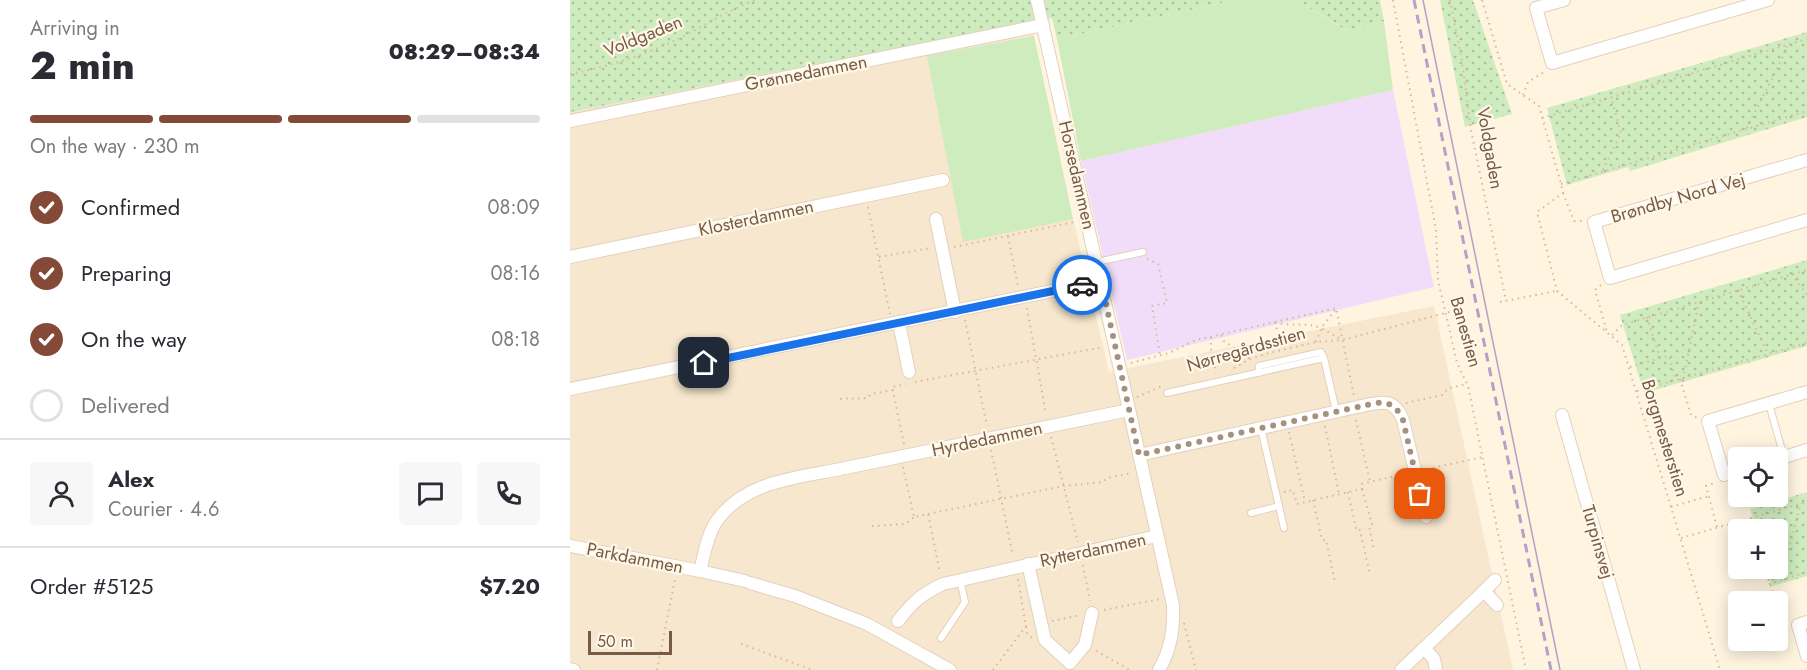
<!DOCTYPE html>
<meta charset="utf-8">
<style>
:root{--surface:#fff;--page:#f7f7f7;--text:#2b2b33;--muted:#7c7c81;--line:#e1e1e2;--accent:#844a37}
body{margin:0;font-family:Jost,sans-serif;background:var(--page);color:var(--text);height:100vh;display:flex;flex-direction:column;font-size:22px;white-space:nowrap}
*{box-sizing:border-box;margin:0}
p{font-size:20px;color:var(--muted)}
.icon{flex:none;width:33px;height:33px;fill:none;stroke:currentColor;stroke-width:2;stroke-linecap:round;stroke-linejoin:round}
.map{position:relative;flex:1;overflow:hidden}
.side{display:flex;flex-direction:column;background:var(--surface);width:570px}
.side>*{flex:none}
.buttons{position:absolute;left:1158px;top:447px;display:grid;gap:12px}
.buttons a{display:grid;place-items:center;width:60px;height:60px;border-radius:6px;background:var(--surface);box-shadow:0 3px 15px #0003;font-size:30px}
.scale{position:absolute;left:18px;bottom:15px;width:84px;box-sizing:border-box;padding-left:6px;border:3px solid #775b46;border-top:0;font-size:16px;line-height:21px;white-space:nowrap;color:#775b46;-webkit-text-stroke:4px #fff8e8;paint-order:stroke}
.pin{position:absolute;display:grid;place-items:center;width:51px;height:51px;color:#fff;margin:-26px;border-radius:12px;box-shadow:0 3px 9px #0006}
.courier{position:absolute;display:grid;place-items:center;width:60px;height:60px;margin:-30px;border:4px solid #1a73e8;border-radius:50%;background:#fff;color:#222;box-shadow:0 2px 8px #0007}
.overview em{font-style:normal;font-weight:800}
.overview div{display:flex;flex-direction:column-reverse}
.overview{display:flex;align-items:center;justify-content:space-between;height:102px;padding:0 30px}
h1{font-size:39px;font-weight:800;line-height:45px}
.bar{display:grid;grid-template-columns:repeat(4,1fr);gap:9px 6px;align-content:center;height:72px;padding:0 30px}
.bar i{height:8px;border-radius:4px;background:var(--line)}
.bar .current{background:var(--accent)}
.bar p{grid-column:span 4}
.line{display:flex;align-items:center;gap:15px;padding:0 30px;border-top:2px solid var(--line)}
.line div{flex:1}
.round{display:grid;place-items:center;flex:none;width:63px;height:63px;border-radius:6px;background:var(--page)}
ol{padding:0 30px;list-style:none}
li{display:flex;align-items:center;gap:18px;height:66px}
li p{margin-inline-start:auto}
li .icon{padding:6px;border-radius:50%;background:var(--accent);color:#fff;stroke-width:4}
li:last-child{color:var(--muted)}
li i{width:33px;height:33px;border:3px solid var(--line);border-radius:50%}
main{display:flex;flex:1;min-height:0}
.map>svg:first-child{display:block}
</style>
<main>
<section class="side">
<div class="overview"><div><h1>2 min</h1><p>Arriving in</p></div><em>08:29–08:34</em></div>
<div class="bar"><i class="current"></i><i class="current"></i><i class="current"></i><i></i><p>On the way · 230 m</p></div>
<ol>
<li><svg class="icon" aria-label="check" viewBox="0 0 24 24"><path d="M5 12l5 5 9-10"/></svg>Confirmed<p>08:09</p></li>
<li><svg class="icon" aria-label="check" viewBox="0 0 24 24"><path d="M5 12l5 5 9-10"/></svg>Preparing<p>08:16</p></li>
<li><svg class="icon" aria-label="check" viewBox="0 0 24 24"><path d="M5 12l5 5 9-10"/></svg>On the way<p>08:18</p></li>
<li><i></i>Delivered</li>
</ol>
<div class="line" style="height:108px"><a class="round"><svg class="icon" aria-label="person" viewBox="0 0 24 24"><circle cx="12" cy="8" r="4"/><path d="M4 21q1-7 8-7t8 7"/></svg></a><div><b>Alex</b><p>Courier · 4.6</p></div><a class="round"><svg class="icon" aria-label="chat" viewBox="0 0 24 24"><path d="M4 5h16v11H9l-5 4z"/></svg></a><a class="round"><svg class="icon" aria-label="phone" viewBox="0 0 24 24"><path d="M5 4h4l2 5-3 2q2 4 5 5l2-3 5 2v4C11 20 4 13 5 4z"/></svg></a></div>
<div class="line" style="height:78px"><div>Order #5125</div><b>$7.20</b></div>
</section>
<div class="map">
<svg width="1237" height="670" viewBox="0 0 1237 670">
<defs>
<pattern id="park-dots" width="8" height="8" patternUnits="userSpaceOnUse" patternTransform="scale(1.5)"><rect width="8" height="8" fill="#ceecbe"/><path d="M2 2h.1M6 6h.1" fill="none" stroke="#acc29c" stroke-width="1.8" stroke-linecap="round"/></pattern>
</defs>
<rect width="100%" height="100%" fill="#fef4e0"/>
<polygon fill="#f6e7ce" points="460,17 503,219 539,372 864,306 943,670 0,670 0,103"/>
<polygon fill="#f1ddfa" points="823,90 864,287 557,360 511,161"/>
<g fill="#ceecbe">
<polygon points="665,0 727,0 776,31 814,21 823,90 511,161 487,39"/>
<polygon points="464,36 503,219 393,242 357,56"/>
</g>
<g fill="url(#park-dots)">
<polygon points="0,0 665,0 487,39 482,18 0,112"/>
<polygon points="727,0 810,0 814,21 777,31"/>
<polygon points="870,0 903,0 942,114 895,127"/>
<polygon points="1237,32 1237,117 1060,171 1058,167 997,185 977,108"/>
<polygon points="1237,260 1237,346 1074,393 1050,315"/>
<polygon points="1237,492 1237,576 1202,586 1197,569 1208,568 1208,530 1186,529 1180,509"/>
</g>
<g fill="none" stroke-linecap="round" stroke-linejoin="round">
<defs>
<g id="lane">
<polyline points="527,262 573,252"/>
<polyline points="688,373 689,366 751,352 754,358"/>
<polyline points="597,393 754,358 766,411"/>
<polyline points="1199,404 1214,457"/>
<polyline points="691,428 714,528"/>
<polyline points="681,513 709,506"/>
<polyline points="371,638 395,602 390,580"/>
</g>
<g id="street">
<path d="M 467,0 L 603,605 C 604,629 601,649 589,670"/>
<polyline points="994,0 966,8 982,63 1198,0"/>
<polyline points="0,121 473,25"/>
<polyline points="1237,160 1024,222 1040,278 1237,220"/>
<polyline points="366,219 385,312"/>
<polyline points="0,257 373,180"/>
<polyline points="329,323 339,372"/>
<polyline points="0,389 531,281"/>
<polyline points="992,415 1064,670"/>
<path d="M 569,455 L 787,407 C 808,403 823,395 833,420 L 856,517"/>
<polyline points="1208,459 1237,450"/>
<polyline points="275,468 559,410"/>
<polyline points="1168,471 1154,475 1138,421 1237,392"/>
<polyline points="0,546 130,571 175,581"/>
<polyline points="458,564 475,640 500,663 515,645 522,613"/>
<path d="M 130,571 C 134,555 137,536 146,522 C 174,481 226,478 271,469"/>
<polyline points="180,583 225,596 297,624 380,670"/>
<polyline points="914,591 925,580"/>
<path d="M 328,621 C 342,603 351,594 373,584 L 587,536"/>
<polyline points="1237,622 1228,625 1237,656"/>
<polyline points="854,648 864,659 866,670"/>
<polyline points="0,669 4,670"/>
<polyline points="831,670 914,591 927,605"/>
</g>
</defs>
<use href="#lane" stroke="#e3d1bc" stroke-width="8"/>
<use href="#street" stroke="#e3d1bc" stroke-width="14"/>
<g stroke="#dab799" stroke-width="2" stroke-dasharray="1.5 4.5" stroke-linecap="butt">
<polyline points="823,0 866,230 868,280 887,363 898,386 956,670"/>
<polyline points="880,0 892,61 901,130 936,301"/>
<polyline points="912,0 937,84 969,106 991,184 993,193 967,212 987,291"/>
<path d="M 0,74 C 37,67 76,55 110,38 C 135,25 159,10 185,0"/>
<polyline points="953,95 958,82 974,72"/>
<polyline points="972,118 1237,39"/>
<polyline points="1177,128 1217,49 1216,45"/>
<polyline points="1033,170 1051,133 1041,97"/>
<polyline points="991,184 1237,111"/>
<polyline points="993,193 1004,221 1012,221"/>
<polyline points="298,207 320,314"/>
<polyline points="438,236 448,286"/>
<polyline points="384,247 504,222"/>
<polyline points="309,257 360,248"/>
<polyline points="577,259 588,264 597,303 582,306 590,355"/>
<polyline points="1222,274 1237,295"/>
<polyline points="1031,285 1025,290 1037,332"/>
<polyline points="1168,290 1198,354"/>
<polyline points="987,291 1052,345 1150,670"/>
<polyline points="930,302 986,291"/>
<polyline points="457,308 476,414"/>
<polyline points="1077,317 1090,358 1099,356 1106,380"/>
<polyline points="395,320 417,426"/>
<path d="M 705,322 C 719,327 734,322 748,327 C 755,329 762,335 769,338"/>
<polyline points="705,322 712,351"/>
<polyline points="651,335 654,341 681,360"/>
<polyline points="1042,335 1052,325 1237,270"/>
<polyline points="641,337 641,349 646,373"/>
<polyline points="746,342 752,327 766,309"/>
<polyline points="561,363 599,353 626,340 766,308 784,396"/>
<polyline points="1060,367 1090,358"/>
<polyline points="664,368 680,359 699,353 746,342 772,340 887,310"/>
<polyline points="1110,379 1121,415 1128,418"/>
<polyline points="1113,379 1129,302"/>
<polyline points="345,382 534,347"/>
<polyline points="1067,391 1237,343"/>
<polyline points="567,397 592,386"/>
<path d="M 270,399 C 280,398 288,399 298,398 L 301,394 L 323,390"/>
<polyline points="836,403 872,395 879,388 897,384"/>
<polyline points="786,420 800,481"/>
<polyline points="755,426 769,494"/>
<polyline points="719,432 735,502"/>
<polyline points="481,437 508,542"/>
<polyline points="334,444 322,387 336,384"/>
<polyline points="421,450 443,556"/>
<polyline points="333,467 344,517 358,514 370,573"/>
<polyline points="857,469 913,457"/>
<polyline points="792,489 802,524 799,526 804,550"/>
<polyline points="714,492 723,490 727,504 792,489 791,484 834,474"/>
<polyline points="778,492 786,528 789,527 800,574"/>
<polyline points="743,500 752,540 756,540 765,582"/>
<polyline points="1101,507 1139,496"/>
<polyline points="358,514 493,486 533,482 537,478 562,473"/>
<polyline points="1181,518 1184,530"/>
<polyline points="302,526 335,524 344,517"/>
<polyline points="1147,527 1136,486 1147,482"/>
<polyline points="1111,538 1237,502"/>
<polyline points="513,565 520,601"/>
<polyline points="1194,568 1207,602"/>
<polyline points="448,579 457,633 463,639"/>
<polyline points="1211,579 1231,503"/>
<polyline points="1199,584 1237,572"/>
<polyline points="1208,603 1217,622"/>
<polyline points="534,610 590,599"/>
<polyline points="482,621 511,615"/>
<polyline points="614,623 626,670"/>
<polyline points="171,644 243,670"/>
<polyline points="526,651 560,670"/>
<polyline points="87,670 105,579"/>
<polyline points="423,670 456,626 461,625"/>
</g>
<use href="#lane" stroke="#fff" stroke-width="6"/>
<use href="#street" stroke="#fff" stroke-width="12"/>
<polyline stroke="#b89fc8" stroke-width="1.5" points="853,0 990,670"/>
<polyline stroke="#b89fc8" stroke-width="3" stroke-dasharray="9 6" stroke-linecap="butt" points="844,0 981,670"/>
</g>
<g fill="none" stroke-linecap="round" stroke-linejoin="round">
<path stroke="#a6917c" stroke-width="6" stroke-dasharray="0 10.8" d="M 512,285 L 531,281 L 569,455 L 783,408 C 805,404 822,394 833,420 L 850,494"/>
<polyline stroke="#1a73e8" stroke-width="8" points="134,363 512,285"/>
</g>
<g text-anchor="middle" dominant-baseline="central" stroke-width="4.5" stroke-linejoin="round" paint-order="stroke">
<g font-size="18" fill="#775b46" stroke="#fff8e8">
<text transform="translate(73 36) rotate(-22)">Voldgaden</text>
<text transform="translate(236 73) rotate(-11)">Grønnedammen</text>
<text transform="translate(920 148) rotate(80)">Voldgaden</text>
<text transform="translate(507 175) rotate(77)">Horsedammen</text>
<text transform="translate(1108 198) rotate(-16)">Brøndby Nord Vej</text>
<text transform="translate(186 218) rotate(-12)">Klosterdammen</text>
<text transform="translate(896 332) rotate(74)">Banestien</text>
<text transform="translate(676 349) rotate(-16)">Nørregårdsstien</text>
<text transform="translate(1095 438) rotate(73)">Borgmesterstien</text>
<text transform="translate(417 439) rotate(-12)">Hyrdedammen</text>
<text transform="translate(1028 542) rotate(74)">Turpinsvej</text>
<text transform="translate(523 550) rotate(-12)">Rytterdammen</text>
<text transform="translate(65 558) rotate(11)">Parkdammen</text>
</g>
</g>
</svg>
<div class="buttons">
<a><svg class="icon" aria-label="locate" viewBox="0 0 24 24"><circle cx="12" cy="12" r="6"/><path d="M12 2v4M12 18v4M2 12h4M18 12h4"/></svg></a>
<a>+</a>
<a>−</a>
</div>
<div class="scale">50 m</div>
<div class="pin" style="left:850px;top:494px;background:#ea580c"><svg class="icon" aria-label="bag" viewBox="0 0 24 24"><path d="M5 8h14l-1 12H6zM9 8a3 3 0 0 1 6 0"/></svg></div>
<div class="pin" style="left:134px;top:363px;background:#1f2937"><svg class="icon" aria-label="home" viewBox="0 0 24 24"><path d="M3 11l9-7 9 7M6 9v11h12V9"/></svg></div>
<div class="courier" style="left:512px;top:285px"><svg class="icon" aria-label="car" viewBox="0 0 24 24"><path d="M5 17H2v-5l4-1 3-4h7l3 4 3 1v5h-3M9 17h6M6 11h13"/><circle cx="7" cy="17" r="2"/><circle cx="17" cy="17" r="2"/></svg></div>
</div>
</main>
